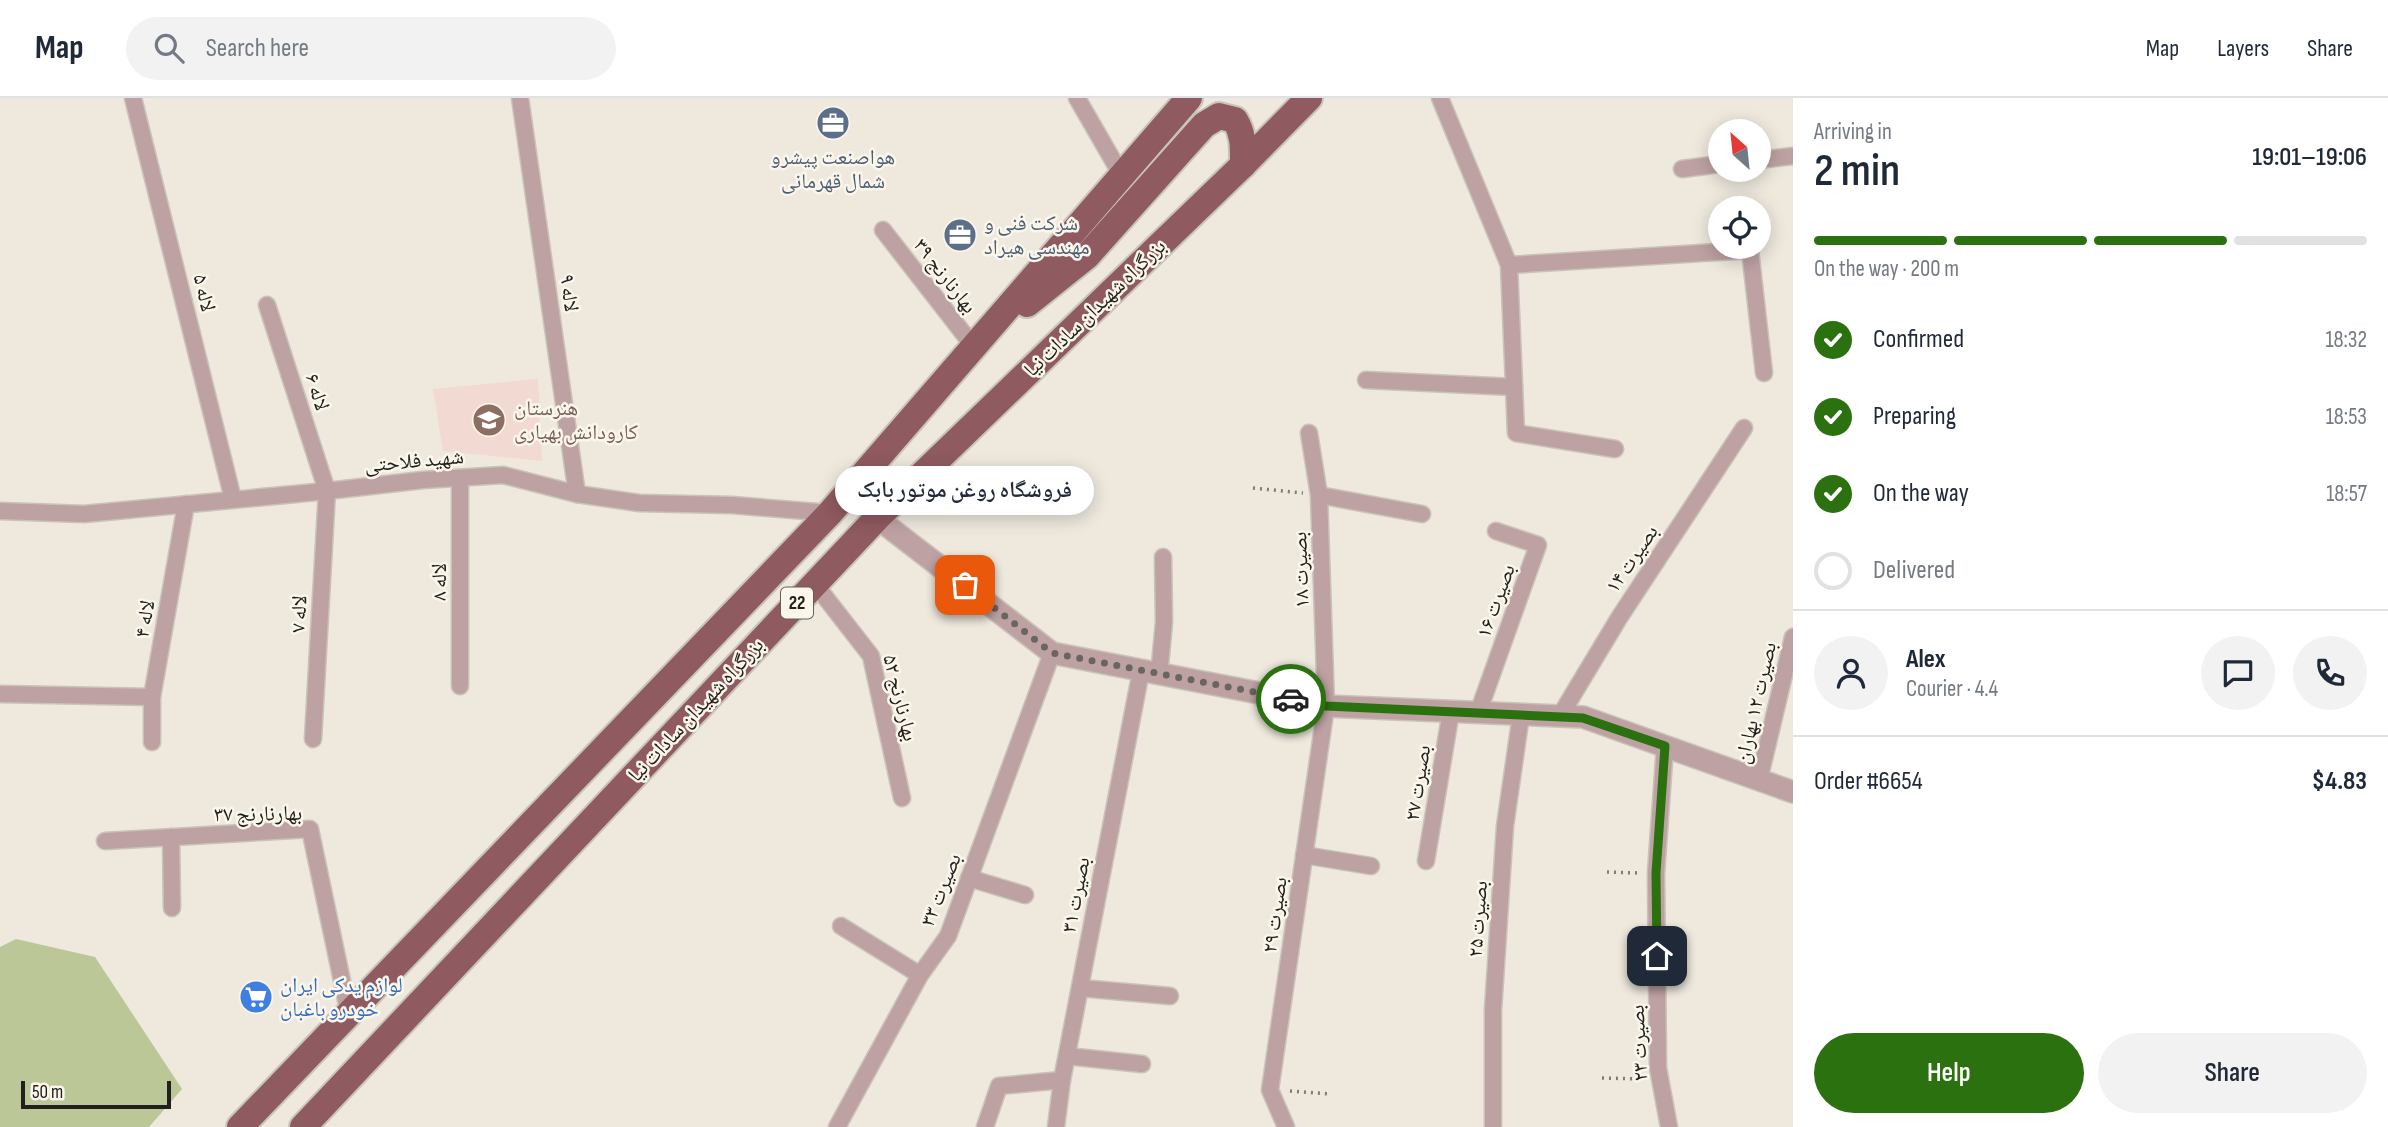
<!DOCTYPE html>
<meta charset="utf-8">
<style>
:root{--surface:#fff;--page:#f2f2f3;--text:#1f2937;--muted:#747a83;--line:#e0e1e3;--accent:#2c710f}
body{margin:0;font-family:"Sofia Sans Condensed","Noto Naskh Arabic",sans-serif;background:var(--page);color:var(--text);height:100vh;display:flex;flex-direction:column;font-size:26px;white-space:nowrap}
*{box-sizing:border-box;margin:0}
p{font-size:23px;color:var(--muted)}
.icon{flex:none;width:38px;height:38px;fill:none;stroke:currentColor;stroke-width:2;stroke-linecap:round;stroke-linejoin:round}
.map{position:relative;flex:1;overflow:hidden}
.side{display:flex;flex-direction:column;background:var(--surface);width:595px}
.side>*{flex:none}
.needle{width:46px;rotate:333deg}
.fabs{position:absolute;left:1708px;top:21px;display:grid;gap:14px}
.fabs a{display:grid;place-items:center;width:63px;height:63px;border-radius:50%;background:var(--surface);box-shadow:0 4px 18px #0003;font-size:35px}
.scale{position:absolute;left:21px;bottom:18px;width:150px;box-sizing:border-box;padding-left:7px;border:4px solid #22201c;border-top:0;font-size:19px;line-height:24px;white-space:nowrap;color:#22201c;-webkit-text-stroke:5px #fbf6eb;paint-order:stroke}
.pin{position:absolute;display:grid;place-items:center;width:60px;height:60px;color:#fff;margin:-30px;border-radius:14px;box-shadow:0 4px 10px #0006}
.courier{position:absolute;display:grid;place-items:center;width:70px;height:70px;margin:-35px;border:5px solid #2c710f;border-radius:50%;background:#fff;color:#222;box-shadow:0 2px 9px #0007}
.bubble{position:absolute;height:49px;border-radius:24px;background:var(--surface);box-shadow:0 4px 18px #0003;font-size:23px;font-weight:600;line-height:49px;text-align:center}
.overview em{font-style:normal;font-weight:600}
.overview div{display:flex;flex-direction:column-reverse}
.overview{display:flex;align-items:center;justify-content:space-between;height:119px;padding:0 21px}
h1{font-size:46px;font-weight:600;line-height:52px}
.bar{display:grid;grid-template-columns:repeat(4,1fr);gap:10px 7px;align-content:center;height:84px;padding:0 21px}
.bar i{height:9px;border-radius:5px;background:var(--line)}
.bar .current{background:var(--accent)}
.bar p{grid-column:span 4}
.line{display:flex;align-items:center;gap:18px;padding:0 21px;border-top:2px solid var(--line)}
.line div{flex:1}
.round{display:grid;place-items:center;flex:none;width:74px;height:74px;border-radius:37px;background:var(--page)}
ol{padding:0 21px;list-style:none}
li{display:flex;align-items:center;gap:21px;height:77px}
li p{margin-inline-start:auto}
li .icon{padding:7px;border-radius:50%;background:var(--accent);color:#fff;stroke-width:4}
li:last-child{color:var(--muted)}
li i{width:38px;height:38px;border:4px solid var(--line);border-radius:50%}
.cta{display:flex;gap:14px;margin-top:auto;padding:14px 21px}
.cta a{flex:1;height:80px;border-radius:42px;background:var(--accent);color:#fff;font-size:28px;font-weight:600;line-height:80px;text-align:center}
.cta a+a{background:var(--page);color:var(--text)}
header{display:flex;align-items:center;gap:42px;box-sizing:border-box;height:98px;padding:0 35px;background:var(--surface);border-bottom:2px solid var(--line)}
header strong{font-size:33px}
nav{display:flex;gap:38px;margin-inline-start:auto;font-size:24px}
.search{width:490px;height:63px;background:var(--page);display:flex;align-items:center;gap:18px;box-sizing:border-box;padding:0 24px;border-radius:38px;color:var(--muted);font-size:26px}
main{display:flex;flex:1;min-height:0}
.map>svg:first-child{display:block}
</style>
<header>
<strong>Map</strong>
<div class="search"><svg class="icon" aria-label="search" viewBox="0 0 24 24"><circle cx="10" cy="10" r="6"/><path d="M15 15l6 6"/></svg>Search here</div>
<nav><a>Map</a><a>Layers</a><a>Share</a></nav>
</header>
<main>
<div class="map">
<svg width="1793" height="1029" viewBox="0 0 1793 1029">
<rect width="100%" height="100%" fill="#eee8dd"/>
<polygon fill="#f2d9d1" points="538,281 542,363 443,353 433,291"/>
<polygon fill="#bbc796" points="16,841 95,859 182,991 149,1029 0,1029 0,849"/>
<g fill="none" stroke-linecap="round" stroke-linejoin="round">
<defs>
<g id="minor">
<polyline points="133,0 233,401"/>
<polyline points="520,0 577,396"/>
<polyline points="1077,0 1122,78"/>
<polyline points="1440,0 1509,167 1516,335 1615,351"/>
<polyline points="1759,62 1793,58"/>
<polyline points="1682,71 1720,66"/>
<polyline points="883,132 974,249"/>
<polyline points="1509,167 1750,152 1764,275"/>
<polyline points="267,207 327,393 313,641"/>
<polyline points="1366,282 1514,289"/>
<polyline points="1319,397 1422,416"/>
<polyline points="0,413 84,416 327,393 423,382 503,377 577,396 639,405 732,407 830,415"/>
<polyline points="815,486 871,558 902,700"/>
<polyline points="1159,577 1164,524 1163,459"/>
<polyline points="460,588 460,380"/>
<polyline points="1,596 152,599"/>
<polyline points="1478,615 1538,447 1496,433"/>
<polyline points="1560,618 1619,520 1744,330"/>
<polyline points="152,644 152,599 186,406"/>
<polyline points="1665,648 1656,775 1658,970 1669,1029"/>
<polyline points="1759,682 1793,539"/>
<polyline points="171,739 172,810"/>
<polyline points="105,743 310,731 349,916"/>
<polyline points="1304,757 1371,768"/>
<polyline points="1426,763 1451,613"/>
<polyline points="969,780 1025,797"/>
<polyline points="841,828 920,877"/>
<polyline points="1080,890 1170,898"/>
<polyline points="1067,958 1142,966"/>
<polyline points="837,1029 920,877 948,838 1052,555"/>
<polyline points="985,1029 999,988 1062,982"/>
<polyline points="1056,1029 1062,982 1141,573"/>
<polyline points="1286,1029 1270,992 1326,608 1319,397 1309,335"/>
<polyline points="1493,1029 1493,912 1505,728 1521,617"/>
</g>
<polyline id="tertiary" points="877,420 1052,555 1326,608 1583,619 1793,694"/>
<g id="trunk">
<path d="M 1027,206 L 1087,158 L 1204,27 L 1219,18 L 1235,22 C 1244,37 1243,50 1243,67"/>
<polyline points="240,1029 830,415 1189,0"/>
<polyline points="303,1029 877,420 1243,67 1309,0"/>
</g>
</defs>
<use href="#minor" stroke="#c9c4ba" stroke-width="19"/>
<use href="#tertiary" stroke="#c9c4ba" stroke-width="24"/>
<use href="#trunk" stroke="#c9c4ba" stroke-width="30"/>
<g stroke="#7f7c74" stroke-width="3.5" stroke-dasharray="2 5" stroke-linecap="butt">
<polyline points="1253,390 1303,395"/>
<polyline points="1607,774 1640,775"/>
<polyline points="1602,980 1644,981"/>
<polyline points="1290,993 1330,996"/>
</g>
<use href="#minor" stroke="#bea1a3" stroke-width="16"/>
<use href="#tertiary" stroke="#bea1a3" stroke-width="21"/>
<use href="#trunk" stroke="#8f5a60" stroke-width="26"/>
</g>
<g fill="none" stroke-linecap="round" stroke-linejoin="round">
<polyline stroke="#696660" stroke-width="7" stroke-dasharray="0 12.6" points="965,487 1052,555 1291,601"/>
<polyline stroke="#2c710f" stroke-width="9" points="1291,601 1326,608 1583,620 1665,648 1656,775 1657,858"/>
</g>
<defs>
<symbol id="office-disc" viewBox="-11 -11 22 22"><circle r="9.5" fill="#5c6f8a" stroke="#fbf6eb"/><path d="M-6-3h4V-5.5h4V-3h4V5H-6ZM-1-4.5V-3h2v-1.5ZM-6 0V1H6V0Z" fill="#fff"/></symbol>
<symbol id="school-disc" viewBox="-11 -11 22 22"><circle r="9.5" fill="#8d6e63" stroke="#fbf6eb"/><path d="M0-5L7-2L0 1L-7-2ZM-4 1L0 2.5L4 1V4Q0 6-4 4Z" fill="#fff"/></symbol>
<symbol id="supermarket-disc" viewBox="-11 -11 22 22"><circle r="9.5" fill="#3f7fe0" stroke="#fbf6eb"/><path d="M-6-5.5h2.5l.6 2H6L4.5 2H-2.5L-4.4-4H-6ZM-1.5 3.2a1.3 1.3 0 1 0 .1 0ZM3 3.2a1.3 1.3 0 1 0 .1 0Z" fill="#fff"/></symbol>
</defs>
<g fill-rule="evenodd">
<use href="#office-disc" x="814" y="6" width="38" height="38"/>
<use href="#office-disc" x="941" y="118" width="38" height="38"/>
<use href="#school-disc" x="470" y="303" width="38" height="38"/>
<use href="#supermarket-disc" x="237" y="880" width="38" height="38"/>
</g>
<g text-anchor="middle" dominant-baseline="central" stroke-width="5" stroke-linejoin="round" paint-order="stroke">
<rect fill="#fbf6eb" stroke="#63605a" stroke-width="2" x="781" y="489.5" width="32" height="31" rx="5"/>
<g font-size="19" font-weight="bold" fill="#22201c">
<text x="797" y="505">22</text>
</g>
<g font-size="21" fill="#4e5e75" stroke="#fbf6eb">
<text x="833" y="59">هواصنعت پیشرو<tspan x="833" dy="24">شمال قهرمانی</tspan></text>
<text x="984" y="125" text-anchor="start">شرکت فنی و<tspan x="984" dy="24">مهندسی هیراد</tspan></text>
</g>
<g font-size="21" fill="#22201c" stroke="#fbf6eb">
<text transform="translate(945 178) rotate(52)">بهارنارنج ۳۹</text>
<text transform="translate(204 195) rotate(76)">لاله ۵</text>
<text transform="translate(569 195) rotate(82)">لاله ۹</text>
<text transform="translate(1095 210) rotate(-44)">بزرگراه شهیدان سادات نیا</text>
<text transform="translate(317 294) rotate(72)">لاله ۶</text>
<text transform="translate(414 363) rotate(-5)">شهید فلاحتی</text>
<text transform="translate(1632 461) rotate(-56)">بصیرت ۱۴</text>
<text transform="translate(1301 472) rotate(-92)">بصیرت ۱۸</text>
<text transform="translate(439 484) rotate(-90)">لاله ۸</text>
<text transform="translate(1496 503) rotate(-70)">بصیرت ۱۶</text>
<text transform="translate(299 516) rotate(-87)">لاله ۷</text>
<text transform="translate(145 521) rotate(-80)">لاله ۴</text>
<text transform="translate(900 600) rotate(76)">بهارنارنج ۵۲</text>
<text transform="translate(1756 605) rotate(-77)">بصیرت ۱۲ بهاران</text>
<text transform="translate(696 612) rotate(-47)">بزرگراه شهیدان سادات نیا</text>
<text transform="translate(1418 685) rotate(-81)">بصیرت ۲۷</text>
<text transform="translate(258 716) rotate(-1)">بهارنارنج ۳۷</text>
<text transform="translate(941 792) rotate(-68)">بصیرت ۳۳</text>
<text transform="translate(1076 797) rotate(-79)">بصیرت ۳۱</text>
<text transform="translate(1275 817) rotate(-82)">بصیرت ۲۹</text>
<text transform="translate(1478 821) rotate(-86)">بصیرت ۲۵</text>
<text transform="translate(1639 945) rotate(-93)">بصیرت ۲۳</text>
</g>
<g font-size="21" fill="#785e54" stroke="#fbf6eb" text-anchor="start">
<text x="514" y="310">هنرستان<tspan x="514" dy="24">کارودانش بهیاری</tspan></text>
</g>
<g font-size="21" fill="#366cbe" stroke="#fbf6eb" text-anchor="start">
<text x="280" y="887">لوازم یدکی ایران<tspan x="280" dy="24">خودرو باغبان</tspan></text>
</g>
</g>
</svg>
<div class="fabs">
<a><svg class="needle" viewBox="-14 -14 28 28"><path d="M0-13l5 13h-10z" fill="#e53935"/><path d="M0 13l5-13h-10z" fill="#747a83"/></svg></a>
<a><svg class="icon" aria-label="locate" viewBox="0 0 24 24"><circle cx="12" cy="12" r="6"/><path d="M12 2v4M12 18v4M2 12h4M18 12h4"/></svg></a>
</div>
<div class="scale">50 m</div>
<div class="pin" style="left:965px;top:487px;background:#ea580c"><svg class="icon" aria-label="bag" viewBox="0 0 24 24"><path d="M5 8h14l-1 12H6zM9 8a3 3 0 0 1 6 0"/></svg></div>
<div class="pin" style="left:1657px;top:858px;background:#1f2937"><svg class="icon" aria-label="home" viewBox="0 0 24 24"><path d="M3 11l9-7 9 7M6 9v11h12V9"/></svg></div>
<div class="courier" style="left:1291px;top:601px"><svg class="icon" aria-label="car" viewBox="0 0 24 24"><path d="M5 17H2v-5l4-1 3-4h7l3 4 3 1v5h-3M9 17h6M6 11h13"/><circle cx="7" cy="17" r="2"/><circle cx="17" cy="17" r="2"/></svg></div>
<div class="bubble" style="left:835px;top:368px;width:259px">فروشگاه روغن موتور بابک</div>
</div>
<section class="side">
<div class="overview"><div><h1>2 min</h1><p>Arriving in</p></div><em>19:01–19:06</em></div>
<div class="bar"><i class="current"></i><i class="current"></i><i class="current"></i><i></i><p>On the way · 200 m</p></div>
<ol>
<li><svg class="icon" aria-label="check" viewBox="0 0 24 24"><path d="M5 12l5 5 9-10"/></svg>Confirmed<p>18:32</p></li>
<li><svg class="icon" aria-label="check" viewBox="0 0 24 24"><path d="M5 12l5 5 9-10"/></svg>Preparing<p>18:53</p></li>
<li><svg class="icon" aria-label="check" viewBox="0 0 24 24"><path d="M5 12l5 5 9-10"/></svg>On the way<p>18:57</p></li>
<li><i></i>Delivered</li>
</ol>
<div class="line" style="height:126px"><a class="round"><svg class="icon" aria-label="person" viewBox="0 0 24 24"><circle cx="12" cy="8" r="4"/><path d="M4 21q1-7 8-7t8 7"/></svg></a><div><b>Alex</b><p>Courier · 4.4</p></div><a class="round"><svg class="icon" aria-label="chat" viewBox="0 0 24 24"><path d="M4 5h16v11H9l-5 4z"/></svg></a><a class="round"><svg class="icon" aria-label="phone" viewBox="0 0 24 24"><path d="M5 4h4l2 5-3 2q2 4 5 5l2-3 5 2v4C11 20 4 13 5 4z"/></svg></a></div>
<div class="line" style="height:91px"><div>Order #6654</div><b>$4.83</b></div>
<div class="cta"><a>Help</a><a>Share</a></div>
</section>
</main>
